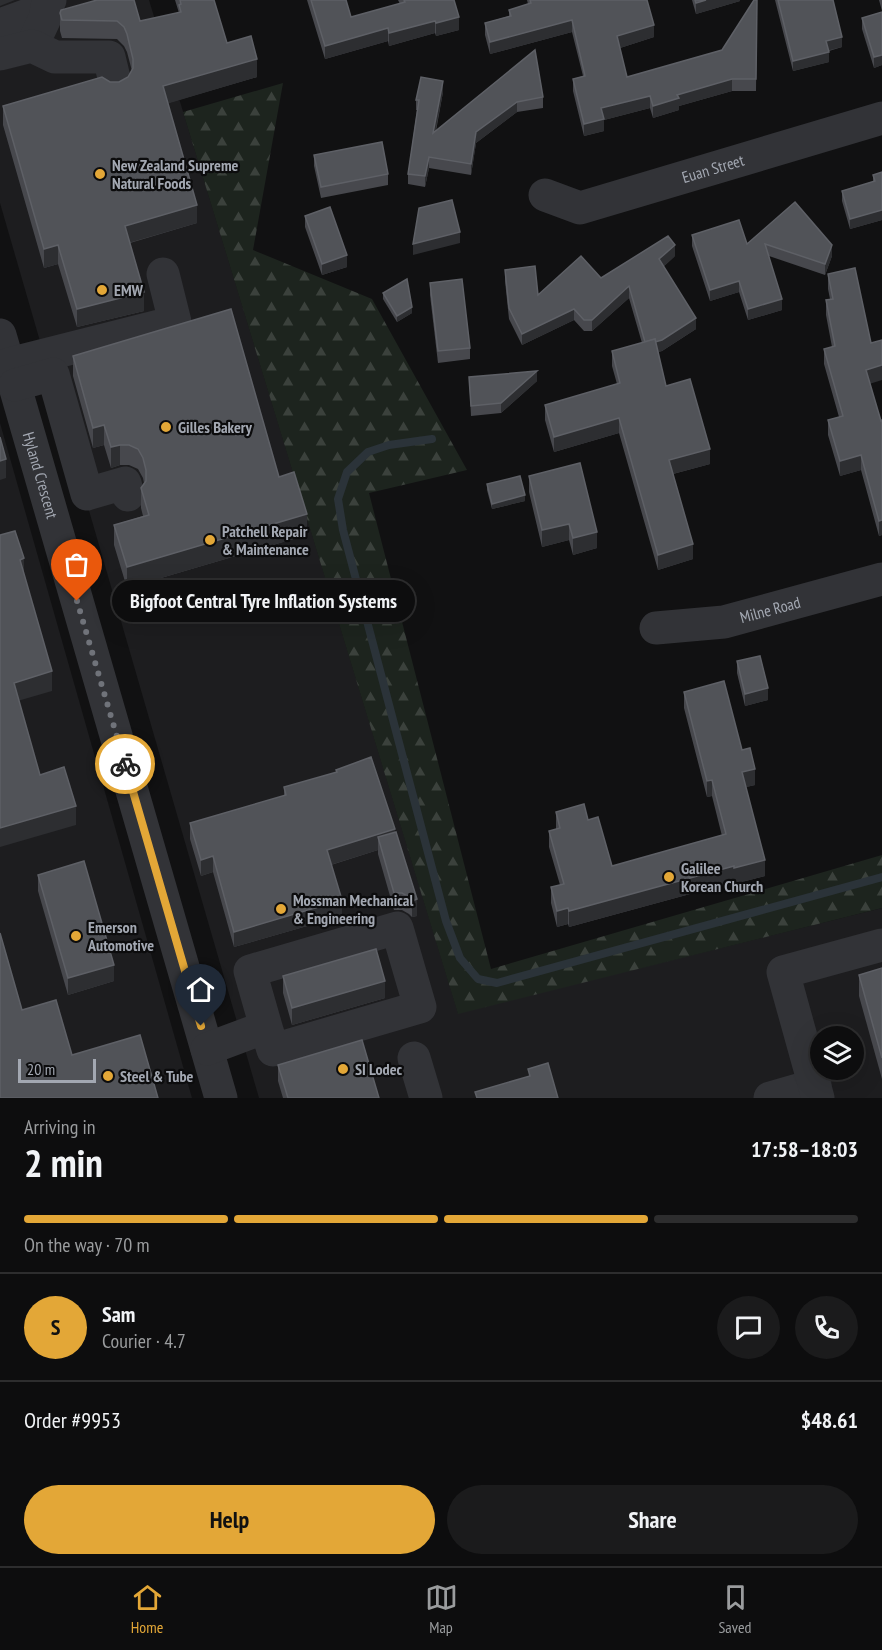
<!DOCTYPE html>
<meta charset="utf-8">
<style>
:root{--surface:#0d0d0e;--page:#1b1b1c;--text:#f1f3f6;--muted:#9a9c9e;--line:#2d2d2e;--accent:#e3a737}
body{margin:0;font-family:"PT Sans Narrow",sans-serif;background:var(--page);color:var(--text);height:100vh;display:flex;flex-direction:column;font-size:22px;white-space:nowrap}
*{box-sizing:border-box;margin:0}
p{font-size:20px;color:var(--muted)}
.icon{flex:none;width:33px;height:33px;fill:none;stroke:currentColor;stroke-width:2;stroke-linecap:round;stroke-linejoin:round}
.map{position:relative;height:1098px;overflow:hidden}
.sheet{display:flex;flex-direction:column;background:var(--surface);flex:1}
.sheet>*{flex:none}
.fabs{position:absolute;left:810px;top:1026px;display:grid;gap:12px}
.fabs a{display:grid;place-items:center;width:54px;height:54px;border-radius:50%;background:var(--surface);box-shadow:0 6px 24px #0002,0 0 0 2px var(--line);font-size:30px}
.scale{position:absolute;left:18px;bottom:15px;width:78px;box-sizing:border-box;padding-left:6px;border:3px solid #a3a8b2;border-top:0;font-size:16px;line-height:21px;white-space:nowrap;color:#a3a8b2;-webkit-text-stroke:4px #0c0c0d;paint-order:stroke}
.pin{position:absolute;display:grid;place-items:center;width:51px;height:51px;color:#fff;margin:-62px -26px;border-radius:50% 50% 50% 0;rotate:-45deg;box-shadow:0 0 6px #0007}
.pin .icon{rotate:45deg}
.courier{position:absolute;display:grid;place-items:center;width:60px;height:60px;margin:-30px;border:4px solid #e3a737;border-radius:50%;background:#fff;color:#222;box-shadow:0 2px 8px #0007}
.bubble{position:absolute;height:42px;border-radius:21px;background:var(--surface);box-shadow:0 6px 24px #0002,0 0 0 2px var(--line);font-size:20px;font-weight:700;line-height:42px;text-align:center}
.headline em{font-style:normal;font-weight:700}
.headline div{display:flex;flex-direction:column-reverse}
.headline{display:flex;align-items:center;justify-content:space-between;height:102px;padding:0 24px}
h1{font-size:39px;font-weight:700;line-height:45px}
.bar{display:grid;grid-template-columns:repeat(4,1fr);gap:9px 6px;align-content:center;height:72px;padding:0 24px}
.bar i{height:8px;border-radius:4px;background:var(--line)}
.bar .on{background:var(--accent)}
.bar p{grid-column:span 4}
.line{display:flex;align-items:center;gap:15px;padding:0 24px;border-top:2px solid var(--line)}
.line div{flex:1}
.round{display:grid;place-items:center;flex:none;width:63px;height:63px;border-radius:32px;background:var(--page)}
.cta{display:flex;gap:12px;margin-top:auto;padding:12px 24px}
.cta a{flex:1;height:69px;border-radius:36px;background:var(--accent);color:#111;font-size:24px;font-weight:700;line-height:69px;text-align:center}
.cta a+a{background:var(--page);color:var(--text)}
.menu{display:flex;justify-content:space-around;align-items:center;height:84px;border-top:2px solid var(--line);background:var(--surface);font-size:16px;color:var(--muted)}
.menu a{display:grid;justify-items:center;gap:3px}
.menu .on{color:var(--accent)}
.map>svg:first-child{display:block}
</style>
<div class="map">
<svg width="882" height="1098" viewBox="0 0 882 1098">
<defs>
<pattern id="forest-firs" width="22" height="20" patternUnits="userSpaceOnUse" patternTransform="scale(1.5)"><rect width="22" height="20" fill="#1d241e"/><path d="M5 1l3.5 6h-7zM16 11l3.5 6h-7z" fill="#3b413c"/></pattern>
</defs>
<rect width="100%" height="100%" fill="#111112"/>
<g fill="#1d1d1f" fill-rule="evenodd">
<path d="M 0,0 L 149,0 L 458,1013 L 882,908 L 882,1098 L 259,1098 L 0,203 ZM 820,1036 L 854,1036 L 854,1070 L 820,1070 Z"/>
<polygon points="0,423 192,1098 0,1098"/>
</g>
<polygon fill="url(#forest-firs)" points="283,83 253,250 372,299 467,470 369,493 491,969 882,855 882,908 458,1014 183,112"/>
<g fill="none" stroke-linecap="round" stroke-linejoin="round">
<polyline stroke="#2b3339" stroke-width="8" points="432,439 389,445 368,452 347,472 338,499 343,530 446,921 460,958 478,979 497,983 882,877"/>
<g stroke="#323337" stroke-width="33">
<polyline points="0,25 47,8"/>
<polyline points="32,46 45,18 48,1 50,0"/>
<polyline points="0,54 32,46 55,57 109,57 115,82"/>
<path id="s1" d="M 545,195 L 580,208 L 882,118"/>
<path id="s2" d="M 0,335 L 221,1098"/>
<polyline points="9,364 175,322 163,274"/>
<polyline points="15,385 53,374 87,494 125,483 128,495"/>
<path id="s3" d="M 656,628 L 724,622 L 882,579"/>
<polyline points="207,1049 266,1027 273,1050 420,1007 397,928 250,971 266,1027"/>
<polyline points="414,1058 426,1098"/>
<polyline points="770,1098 815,1085"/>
<polyline points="818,1098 783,972 882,945"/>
</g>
</g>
<g fill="#47484d">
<polygon points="175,0 214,0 227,43 257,77 168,103 197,223 130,243 144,311 77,327 58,264 44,268 3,125 3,106 110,82 119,82 128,77 132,71 127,52 124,46 117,39 62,38 60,31 60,13 140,21 179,13"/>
<polygon points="307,0 346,0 351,17 400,4 398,0 454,0 459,30 436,36 435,33 389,46 388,41 325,59"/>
<polygon points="527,0 647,0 654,37 620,48 627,77 722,50 757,0 756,91 732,91 679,106 679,110 653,118 650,108 604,120 604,131 584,136 573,91 573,79 583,76 572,32 490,54 485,35 485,23 509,16 509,10 528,4"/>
<polygon points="692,0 740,0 740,1 696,14"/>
<polygon points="775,0 833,0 842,47 829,51 829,62 793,71"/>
<polygon points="879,0 882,0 882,11"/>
<polygon points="882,12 882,65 874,68 862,29 862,18"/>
<polygon points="535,50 543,97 543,108 517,112 476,143 471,175 429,168 425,187 408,184 408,174 417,110 416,110 416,100 443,92 436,131"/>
<polygon points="314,155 388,174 388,185 321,198 314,166"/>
<polygon points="882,172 882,220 850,229 842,201 842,191 873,182 873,175"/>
<polygon points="795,202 832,256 825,275 769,256 782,310 748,320 739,292 710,301 692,246 692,235 747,244"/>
<polygon points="305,216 347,267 322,275 305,227"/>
<polygon points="675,256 663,267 696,329 662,351 658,352 666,386 710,464 673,474 693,559 658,570 619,433 554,452 545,420 545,405 617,384 612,366 612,351 642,343 629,298 592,331 584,331 574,320 522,345 509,319 505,281 505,270 538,295 601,278"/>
<polygon points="828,274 870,384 881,421 882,420 882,535 879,536 861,470 840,476 828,435 828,420 839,417 824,364 824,349 832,347 826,315 826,300 830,299 828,289"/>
<polygon points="430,283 470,348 470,359 438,363 430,295"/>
<polygon points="383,293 412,313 397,322 383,299"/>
<polygon points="73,356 279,477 307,535 127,588 114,545 114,525 143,516 141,508 141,488 144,483 143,478 138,469 129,465 120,465 111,468 104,445 93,448 73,376"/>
<polygon points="469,377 537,381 501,413 471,416"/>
<polygon points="529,476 597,548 573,555 569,540 542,547 529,492"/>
<polygon points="487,484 525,501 492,509 487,490"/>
<polygon points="737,661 768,700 745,706 737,673"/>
<polygon points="684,692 742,750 755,785 746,787 765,876 734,884 734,882 569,927 568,924 557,927 551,903 551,887 560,885 549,847 549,831 556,829 556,812 588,820 612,866 722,836 712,796 707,797 684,708"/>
<polygon points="336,770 395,832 417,916 412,917 409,914 402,910 394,910 378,854 378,850 331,865 342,916 234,947 213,872 201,876 190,839 190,823 284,796 284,787 336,773"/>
<polygon points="38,875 114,981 68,995 38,891"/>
<polygon points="882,968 882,1079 859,996 859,975"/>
<polygon points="283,976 385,998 292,1025 283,993"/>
<polygon points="278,1065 379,1098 283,1098 278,1081"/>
</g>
<g fill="#2d2e31">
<polygon points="0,0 15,0 0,6"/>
<polygon points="706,0 740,0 740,1 696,14 696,3"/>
<polygon points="459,17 459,30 436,36 436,23"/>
<polygon points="572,20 572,32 490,54 490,42"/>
<polygon points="435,21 435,33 389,46 389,33"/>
<polygon points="654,25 654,37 617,49 617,36"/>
<polygon points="388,28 388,41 325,59 325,46"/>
<polygon points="842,37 842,47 826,51 826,41"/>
<polygon points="829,52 829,62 793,71 793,61"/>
<polygon points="882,55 882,65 874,68 874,57"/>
<polygon points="257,59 257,77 163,105 163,86"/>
<polygon points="732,79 732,91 679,106 679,110 653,118 653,106 677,95"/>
<polygon points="443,81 443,92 433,144 433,133"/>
<polygon points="650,96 650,108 604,120 604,131 584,136 584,124 601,108"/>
<polygon points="517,102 517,112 476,143 471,175 471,164 476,132"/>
<polygon points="429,157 429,168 425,187 425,176"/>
<polygon points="197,205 197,223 125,244 125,226"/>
<polygon points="882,210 882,220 850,229 850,219"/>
<polygon points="460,232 460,243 413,255 413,244"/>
<polygon points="58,245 58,264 44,268 44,249"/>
<polygon points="675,245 675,256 659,271 659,259"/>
<polygon points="832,245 832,256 825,275 825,264"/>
<polygon points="347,255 347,267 322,275 322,264"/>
<polygon points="739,281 739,292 710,301 710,290"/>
<polygon points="629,286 629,298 592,331 592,320"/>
<polygon points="144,292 144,311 77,327 77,309"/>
<polygon points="782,299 782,310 748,320 748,309"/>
<polygon points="412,307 412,313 397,322 397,316"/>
<polygon points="574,309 574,320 522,345 522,334"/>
<polygon points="696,318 696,329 662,351 646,356 646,344"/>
<polygon points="882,365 882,380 866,385 866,370"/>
<polygon points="537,371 537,381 501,413 501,403"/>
<polygon points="619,418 619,433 554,452 554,437"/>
<polygon points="104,425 104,445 93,448 93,428"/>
<polygon points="120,445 120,465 111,468 111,447"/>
<polygon points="710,449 710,464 669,475 669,460"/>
<polygon points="861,455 861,470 840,476 840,461"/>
<polygon points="6,459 6,478 0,480 0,461"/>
<polygon points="525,495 525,501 492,509 492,504"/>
<polygon points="307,514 307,535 127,588 127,567"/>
<polygon points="882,520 882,535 879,536 879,521"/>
<polygon points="569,524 569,540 542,547 542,530"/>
<polygon points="597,532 597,548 573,555 573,538"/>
<polygon points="693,544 693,559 658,570 658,555"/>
<polygon points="24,558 24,578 20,560"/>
<polygon points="52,671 52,691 14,702 14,683"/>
<polygon points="768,688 768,700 745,706 745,694"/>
<polygon points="755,769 755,785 742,788 742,772"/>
<polygon points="712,780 712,796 707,797 707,781"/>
<polygon points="76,806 76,825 0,847 0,828"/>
<polygon points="395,829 395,845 378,837 378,850 327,866 327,850"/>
<polygon points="213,856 213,872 201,876 201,860"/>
<polygon points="765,860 765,876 734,884 734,868"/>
<polygon points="734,866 734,882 569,927 569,911"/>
<polygon points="417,899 417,916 412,917 412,901"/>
<polygon points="342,900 342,916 234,947 234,932"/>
<polygon points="568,908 568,924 557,927 557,911"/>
<polygon points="114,965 114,981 68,995 68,978"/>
<polygon points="385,981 385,998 292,1025 292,1008"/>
</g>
<g fill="#515358" stroke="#5e6066" stroke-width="1.5">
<polygon points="97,0 134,0 140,21 181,12 179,5 181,4 180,0 214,0 227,43 251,36 257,59 163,86 197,205 125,226 144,292 77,309 58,245 44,249 3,106 102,77 110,82 119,82 128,77 133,68 133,59 127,34 124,27 117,21 62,20 60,13 61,10"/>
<polygon points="311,0 346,0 351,17 405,2 404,0 454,0 459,17 436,23 435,21 389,33 388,28 325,46"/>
<polygon points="530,0 647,0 654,25 617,36 627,77 722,50 754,0 757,0 756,79 732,79 677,95 679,98 653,106 650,96 601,108 604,119 584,124 573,79 585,76 572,20 490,42 485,23 511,16 509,10 531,3"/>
<polygon points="695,0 706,0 696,3"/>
<polygon points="778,0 833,0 842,37 826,41 829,52 793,61"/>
<polygon points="882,12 882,55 874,57 862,18"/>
<polygon points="535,50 543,97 517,102 476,132 471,164 429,157 425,176 408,174 419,100 416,100 421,77 443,81 433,133"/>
<polygon points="382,142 388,174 321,187 314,155"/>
<polygon points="882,172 882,210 850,219 842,191 875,181 873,175"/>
<polygon points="452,200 460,232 413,244 419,208"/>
<polygon points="795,202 832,245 825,264 765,244 782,299 748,309 739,281 710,290 692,235 739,220 747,244"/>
<polygon points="330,207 347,255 322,264 305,216"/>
<polygon points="668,236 675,245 659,259 696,318 662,340 655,342 655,339 645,342 629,286 592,320 584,320 574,309 522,334 509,308 505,270 535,266 538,295 581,256 601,278"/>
<polygon points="855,268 871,343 882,340 882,365 866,370 881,421 882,420 882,520 879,521 861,455 840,461 828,420 843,416 824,349 835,346 826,300 833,299 828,274"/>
<polygon points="407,279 412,307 397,316 383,293"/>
<polygon points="462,279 470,348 438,351 430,283"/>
<polygon points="231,309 279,477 294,472 307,514 127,567 114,525 149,515 141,488 146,481 146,470 143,458 138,449 129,445 120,445 111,447 104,425 93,428 73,356"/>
<polygon points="655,339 666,386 690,379 710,449 669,460 693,544 658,555 619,418 554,437 545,405 620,383 612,351"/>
<polygon points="537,371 501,403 471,406 469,377"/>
<polygon points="0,437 6,459 0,461"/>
<polygon points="580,463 597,532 573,538 569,524 542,530 529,476"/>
<polygon points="520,476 525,495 492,504 487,484"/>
<polygon points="15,531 24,558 20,560 52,671 14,683 40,775 64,767 76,806 0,828 0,535"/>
<polygon points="760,656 768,688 745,694 737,661"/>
<polygon points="724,681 742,750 750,748 755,769 742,772 765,860 734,868 734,866 569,911 568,908 557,911 551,887 564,884 549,831 560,828 556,812 584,804 588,820 598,817 612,866 726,834 712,780 707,781 684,692"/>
<polygon points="371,757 395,829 327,850 342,900 234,932 213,856 201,860 190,823 286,795 284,787 337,772 336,770"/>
<polygon points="396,832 417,899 412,901 409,897 402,893 394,893 378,837"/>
<polygon points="84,861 114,965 68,978 38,875"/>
<polygon points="0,933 22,1010 56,1000 72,1055 140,1035 158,1098 0,1098"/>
<polygon points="376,949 385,981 292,1008 283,976"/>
<polygon points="882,968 882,1058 859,975"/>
<polygon points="362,1040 379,1098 288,1098 278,1065"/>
<polygon points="548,1063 558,1098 477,1098 475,1092 530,1076 528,1069"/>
</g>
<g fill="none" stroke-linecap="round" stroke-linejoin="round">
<polyline stroke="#70737a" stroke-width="6" stroke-dasharray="0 10.8" points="77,601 125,764"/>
<polyline stroke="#e3a737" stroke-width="8" points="125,764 201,1026"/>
</g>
<g fill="#e3a737" stroke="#0c0c0d" stroke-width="2">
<circle cx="100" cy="174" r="6"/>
<circle cx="102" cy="290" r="6"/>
<circle cx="166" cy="427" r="6"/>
<circle cx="210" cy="540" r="6"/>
<circle cx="669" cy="877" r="6"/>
<circle cx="281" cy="909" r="6"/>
<circle cx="76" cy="936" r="6"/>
<circle cx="343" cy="1069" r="6"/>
<circle cx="108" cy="1076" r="6"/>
</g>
<g text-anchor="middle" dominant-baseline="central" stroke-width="4.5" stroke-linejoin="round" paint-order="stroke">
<g font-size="16" font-weight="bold" fill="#a3a8b2" stroke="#0c0c0d" text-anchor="start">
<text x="112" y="165">New Zealand Supreme<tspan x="112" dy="18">Natural Foods</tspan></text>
<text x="114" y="290">EMW</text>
<text x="178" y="427">Gilles Bakery</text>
<text x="222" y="531">Patchell Repair<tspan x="222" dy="18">&amp; Maintenance</tspan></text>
<text x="681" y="868">Galilee<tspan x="681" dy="18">Korean Church</tspan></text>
<text x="293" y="900">Mossman Mechanical<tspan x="293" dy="18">&amp; Engineering</tspan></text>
<text x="88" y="927">Emerson<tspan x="88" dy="18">Automotive</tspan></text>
<text x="355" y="1069">SI Lodec</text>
<text x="120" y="1076">Steel &amp; Tube</text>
</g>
<g font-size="16" fill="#a3a8b2" stroke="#0c0c0d">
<text stroke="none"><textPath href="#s1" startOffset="176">Euan Street</textPath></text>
<text stroke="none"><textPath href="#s2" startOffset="146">Hyland Crescent</textPath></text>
<text stroke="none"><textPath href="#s3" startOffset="116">Milne Road</textPath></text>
</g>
</g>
</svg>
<div class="fabs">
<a><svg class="icon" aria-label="layers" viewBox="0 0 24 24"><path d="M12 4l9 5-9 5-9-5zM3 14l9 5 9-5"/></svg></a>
</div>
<div class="scale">20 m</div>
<div class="pin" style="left:77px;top:601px;background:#ea580c"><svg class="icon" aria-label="bag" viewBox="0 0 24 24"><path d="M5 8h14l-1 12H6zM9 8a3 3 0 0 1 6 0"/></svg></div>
<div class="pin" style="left:201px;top:1026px;background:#1f2937"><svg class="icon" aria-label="home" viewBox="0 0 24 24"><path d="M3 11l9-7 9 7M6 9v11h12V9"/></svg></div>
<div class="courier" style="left:125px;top:764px"><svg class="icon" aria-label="bike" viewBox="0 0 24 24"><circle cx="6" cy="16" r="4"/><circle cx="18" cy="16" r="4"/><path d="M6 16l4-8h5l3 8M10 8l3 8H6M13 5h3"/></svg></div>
<div class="bubble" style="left:112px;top:580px;width:303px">Bigfoot Central Tyre Inflation Systems</div>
</div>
<section class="sheet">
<div class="headline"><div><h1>2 min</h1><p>Arriving in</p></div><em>17:58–18:03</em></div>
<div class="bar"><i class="on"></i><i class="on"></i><i class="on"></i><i></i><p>On the way · 70 m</p></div>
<div class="line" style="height:108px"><b class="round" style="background:var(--accent);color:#111">S</b><div><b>Sam</b><p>Courier · 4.7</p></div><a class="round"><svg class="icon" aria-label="chat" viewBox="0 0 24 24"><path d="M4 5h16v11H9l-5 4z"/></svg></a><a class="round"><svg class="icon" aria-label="phone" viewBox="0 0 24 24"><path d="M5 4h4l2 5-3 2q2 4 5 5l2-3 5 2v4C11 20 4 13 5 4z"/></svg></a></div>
<div class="line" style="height:78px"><div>Order #9953</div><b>$48.61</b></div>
<div class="cta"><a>Help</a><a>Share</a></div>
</section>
<nav class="menu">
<a class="on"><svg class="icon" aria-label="home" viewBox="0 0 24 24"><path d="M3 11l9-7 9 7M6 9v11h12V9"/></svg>Home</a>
<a><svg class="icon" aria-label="map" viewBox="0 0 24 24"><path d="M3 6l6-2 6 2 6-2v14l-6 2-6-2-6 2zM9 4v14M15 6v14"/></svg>Map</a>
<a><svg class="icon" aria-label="saved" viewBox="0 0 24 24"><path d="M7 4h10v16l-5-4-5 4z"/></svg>Saved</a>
</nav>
